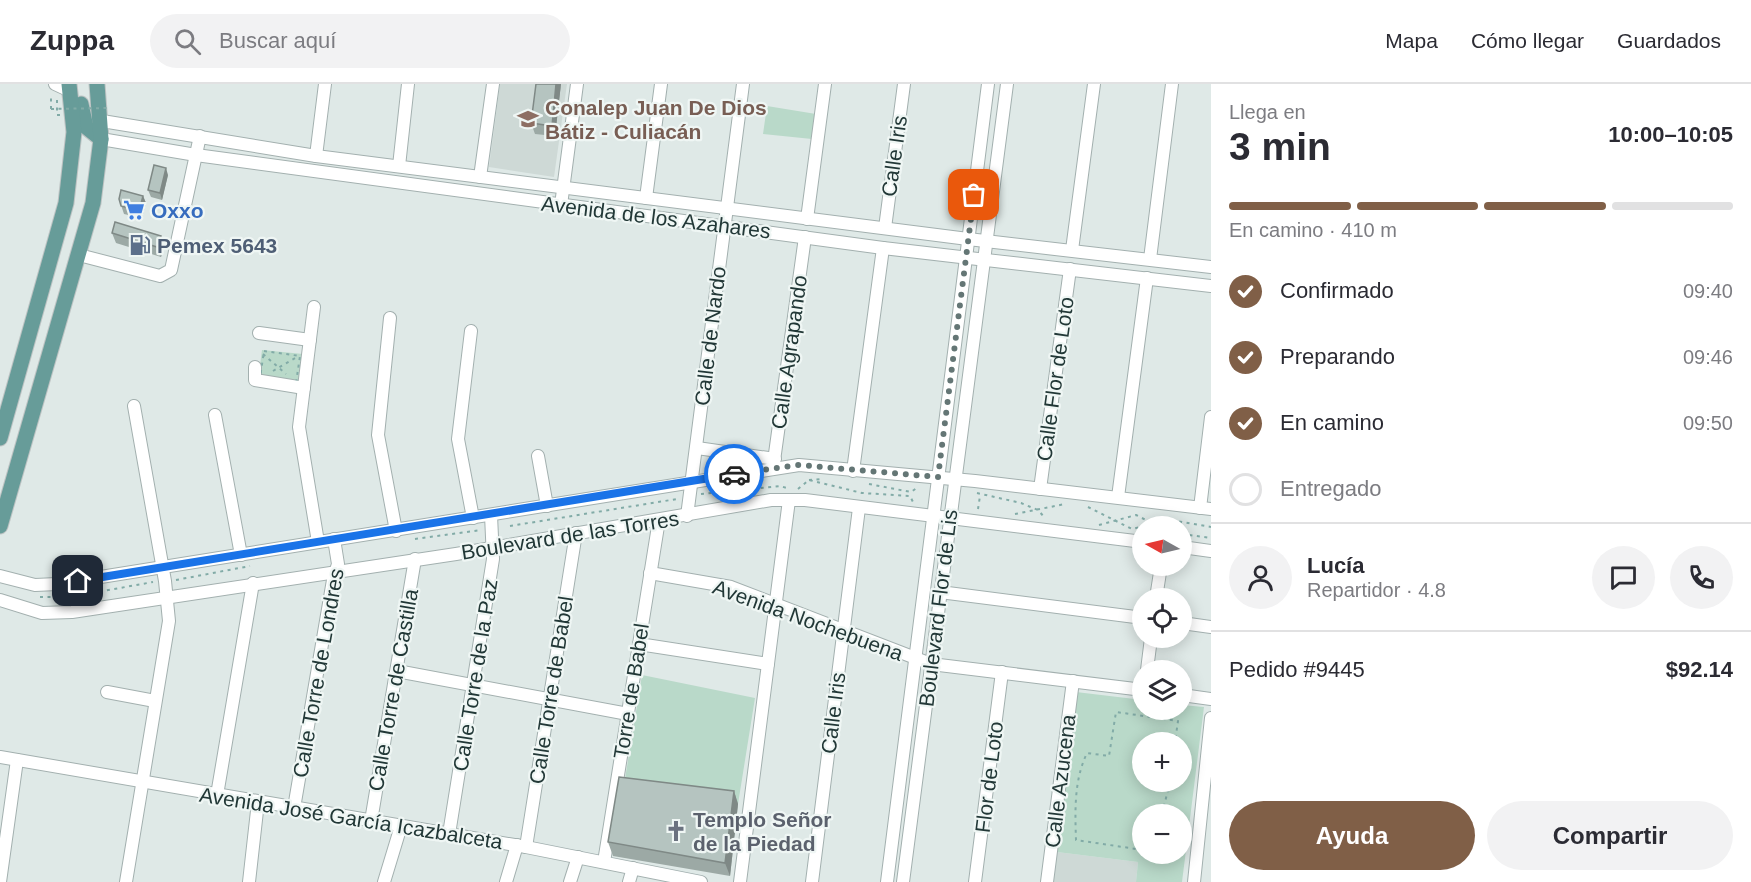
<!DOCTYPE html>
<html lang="es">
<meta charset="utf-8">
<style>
:root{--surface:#fff;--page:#f2f2f3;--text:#2b2b33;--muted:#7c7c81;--line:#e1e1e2;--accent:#805f47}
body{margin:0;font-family:Helvetica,sans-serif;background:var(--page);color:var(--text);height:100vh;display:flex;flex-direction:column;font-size:22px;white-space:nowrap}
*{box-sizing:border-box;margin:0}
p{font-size:20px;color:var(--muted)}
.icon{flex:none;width:33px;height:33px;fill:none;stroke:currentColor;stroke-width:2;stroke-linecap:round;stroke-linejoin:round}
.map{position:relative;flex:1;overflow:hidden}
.sheet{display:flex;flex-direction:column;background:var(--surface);width:540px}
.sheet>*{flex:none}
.needle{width:39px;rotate:278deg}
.buttons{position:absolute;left:1132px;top:432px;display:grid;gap:12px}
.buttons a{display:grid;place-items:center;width:60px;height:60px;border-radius:50%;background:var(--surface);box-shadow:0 3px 15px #0003;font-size:30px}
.pin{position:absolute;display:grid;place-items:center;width:51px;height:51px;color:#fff;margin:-26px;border-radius:12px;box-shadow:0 3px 9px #0006}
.courier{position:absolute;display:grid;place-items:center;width:60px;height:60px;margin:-30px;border:4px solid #1a73e8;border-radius:50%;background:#fff;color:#222;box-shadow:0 2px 8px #0007}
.summary em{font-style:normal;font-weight:800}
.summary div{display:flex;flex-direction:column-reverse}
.summary{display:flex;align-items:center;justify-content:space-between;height:102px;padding:0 18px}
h1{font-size:39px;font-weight:800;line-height:45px}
.bar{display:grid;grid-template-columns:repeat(4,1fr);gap:9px 6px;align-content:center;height:72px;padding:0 18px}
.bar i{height:8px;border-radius:4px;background:var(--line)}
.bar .active{background:var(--accent)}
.bar p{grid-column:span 4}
.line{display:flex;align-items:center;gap:15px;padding:0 18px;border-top:2px solid var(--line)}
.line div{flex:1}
.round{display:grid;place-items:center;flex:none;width:63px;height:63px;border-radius:32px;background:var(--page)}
ol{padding:0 18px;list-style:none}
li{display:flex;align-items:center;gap:18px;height:66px}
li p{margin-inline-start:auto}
li .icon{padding:6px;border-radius:50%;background:var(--accent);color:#fff;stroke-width:4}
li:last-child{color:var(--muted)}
li i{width:33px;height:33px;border:3px solid var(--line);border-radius:50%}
.cta{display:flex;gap:12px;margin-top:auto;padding:12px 18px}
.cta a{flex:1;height:69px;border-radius:36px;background:var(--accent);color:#fff;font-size:24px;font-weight:800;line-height:69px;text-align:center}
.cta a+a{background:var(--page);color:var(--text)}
header{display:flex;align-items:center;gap:36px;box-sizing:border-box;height:84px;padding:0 30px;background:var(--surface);border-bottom:2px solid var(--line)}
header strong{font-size:28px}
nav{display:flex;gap:33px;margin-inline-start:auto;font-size:21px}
.search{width:420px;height:54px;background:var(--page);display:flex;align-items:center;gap:15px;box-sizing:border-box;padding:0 21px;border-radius:33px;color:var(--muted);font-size:22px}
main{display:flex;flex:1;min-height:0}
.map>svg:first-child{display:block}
</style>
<header>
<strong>Zuppa</strong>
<div class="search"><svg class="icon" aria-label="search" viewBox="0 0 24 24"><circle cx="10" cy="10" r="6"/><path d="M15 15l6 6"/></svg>Buscar aquí</div>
<nav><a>Mapa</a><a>Cómo llegar</a><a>Guardados</a></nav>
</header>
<main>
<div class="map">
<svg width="1211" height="798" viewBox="0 0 1211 798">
<rect width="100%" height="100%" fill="#dfe9e7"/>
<g fill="#ced9d6">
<polygon points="500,0 567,0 554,93 489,83"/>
<polygon points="1057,768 1138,778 1136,798 1053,798"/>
</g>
<g fill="#b9d9c9" fill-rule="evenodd">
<polygon points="767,22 816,30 812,55 763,50"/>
<polygon points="262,266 303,270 298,300 258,296"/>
<polygon points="642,591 755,614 738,720 623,707"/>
<path d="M 1076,608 L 1143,616 L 1143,626 L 1182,626 L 1182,621 L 1204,623 L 1182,798 L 1136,798 L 1138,778 L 1057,768 ZM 1143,658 L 1182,658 L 1182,698 L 1143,698 ZM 1143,730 L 1182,730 L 1182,770 L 1143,770 Z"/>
</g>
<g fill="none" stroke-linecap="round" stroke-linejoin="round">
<defs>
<g id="minor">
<polyline points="55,0 70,7"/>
<polyline points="102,37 316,72 968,155 1211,183"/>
<polyline points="101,55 196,71 883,164 1211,202"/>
<polyline points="316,72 325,0"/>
<polyline points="399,82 408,0"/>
<polyline points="480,93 493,0"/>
<polyline points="646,114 661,0"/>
<polyline points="561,121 577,0"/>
<polyline points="807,135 825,0"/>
<polyline points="885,144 904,0"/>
<polyline points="1072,166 1094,0"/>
<polyline points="79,171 160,192 171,186 200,52"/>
<polyline points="1150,175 1172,0"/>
<polyline points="314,223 299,343 318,458"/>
<polyline points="390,234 378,351 396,447"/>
<polyline points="471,247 458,355 473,434"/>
<polyline points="259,249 310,256"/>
<polyline points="255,283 255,296 304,304"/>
<polyline points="215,331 241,471"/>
<polyline points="697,364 775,375"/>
<polyline points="538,372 547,422"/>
<polyline points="773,384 805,153"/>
<polyline points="853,387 883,164"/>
<polyline points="1040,405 1070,185"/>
<polyline points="1118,413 1147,194"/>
<polyline points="1200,424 1211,333"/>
<polyline points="687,432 743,0"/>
<polyline points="1182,463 1211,467"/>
<polyline points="650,489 731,503 931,580 1143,606"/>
<polyline points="0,492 35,501 57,500 799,381 975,397 1211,425"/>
<polyline points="940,508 1143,534"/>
<polyline points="1156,514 1161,482"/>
<polyline points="0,516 42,529 72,528 456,470 771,416 805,416 1143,458"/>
<polyline points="1182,539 1211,543"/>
<polyline points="639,560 768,580"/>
<polyline points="1147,586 1151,554"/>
<polyline points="397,587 628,630"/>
<polyline points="107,608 155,617"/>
<polyline points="1182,611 1211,615"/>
<polyline points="0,673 526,763 701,798"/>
<polyline points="217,711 253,499"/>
<polyline points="294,724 333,496 338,480 334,455"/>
<polyline points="371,737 415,475"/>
<polyline points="449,750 493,475 491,431"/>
<polyline points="526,763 576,449"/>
<polyline points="604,778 659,436"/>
<polyline points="0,798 17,676"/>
<polyline points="126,798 169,537 165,497 134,322"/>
<polyline points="249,798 258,718"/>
<polyline points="384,798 401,742"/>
<polyline points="506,798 517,761"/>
<polyline points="570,798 578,773"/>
<polyline points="629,798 633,784"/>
<polyline points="740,798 789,416"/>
<polyline points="812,798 859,424"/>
<polyline points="887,798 988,0"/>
<polyline points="903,798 1007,0"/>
<polyline points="975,798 1002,588"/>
<polyline points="1047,798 1073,597"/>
<polyline points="1194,798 1211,634"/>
</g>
<g id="major">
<polyline points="81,20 86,43 101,55"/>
<polyline points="0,354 66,119 74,48 69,0"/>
<polyline points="0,442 93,119 101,55 97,0"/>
</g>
</defs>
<use href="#minor" stroke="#a3b0af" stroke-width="14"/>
<use href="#major" stroke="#bdc3c3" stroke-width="17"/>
<g stroke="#82aba7" stroke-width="2" stroke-dasharray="3 4.5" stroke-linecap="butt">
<polyline points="57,16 57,31 60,31"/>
<polyline points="51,25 51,10"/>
<polygon points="264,267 300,272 296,299 260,294"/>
<polyline points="263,270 286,290"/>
<polyline points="273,287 297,273"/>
<polyline points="809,396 822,395"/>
<polyline points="869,400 911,408 918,403"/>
<polyline points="798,405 809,396 862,409 910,412 913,418"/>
<polyline points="977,409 1021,419 1038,426 1045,434"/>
<polyline points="701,410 780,402 787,404"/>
<polyline points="1088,423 1132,445 1171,436 1211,443"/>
<polyline points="978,425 980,412"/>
<polyline points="1015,430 1065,420"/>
<polyline points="1099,441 1136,431 1158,442"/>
<polyline points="510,442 677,415"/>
<polyline points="1182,450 1211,454"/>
<polyline points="415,455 481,446"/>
<polyline points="176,496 250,482"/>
<polyline points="40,513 70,513 153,498"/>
<polyline points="1162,730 1170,698"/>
<path d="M 1143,766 L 1076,756 C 1075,726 1074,696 1087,669 L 1109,672 L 1116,628 L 1178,637 L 1175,658"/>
</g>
<use href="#minor" stroke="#fff" stroke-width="12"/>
<use href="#major" stroke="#679c99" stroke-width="15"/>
<polyline stroke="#82aba7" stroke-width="2" stroke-dasharray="3 4.5" stroke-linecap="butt" points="51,25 108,24"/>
</g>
<g fill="#9ca9a5">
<polygon points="561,0 555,52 535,50 531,39"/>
<polygon points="168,91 162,116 151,113 148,106"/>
<polygon points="143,112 146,119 142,134 124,130 119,115"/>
<polygon points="112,149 164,162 161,173 116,159"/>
<polygon points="734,707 738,720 730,792 613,772 608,758"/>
</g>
<g fill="#7f8986">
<polygon points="556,0 561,0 555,52 552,42"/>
<polygon points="166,84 168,91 162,116 160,109"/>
<polygon points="143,112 146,119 142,134 139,127"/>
<polygon points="161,152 164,162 161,173 157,163"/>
<polygon points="734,707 738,720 730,792 725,779"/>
</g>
<g fill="#b5c4c0" stroke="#7f8986" stroke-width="1.5">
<polygon points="536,0 556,0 552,42 531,39"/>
<polygon points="154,81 166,84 160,109 148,106"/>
<polygon points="121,106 143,112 139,127 121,122 119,115"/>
<polygon points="115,138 161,152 157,163 112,149"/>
<polygon points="619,693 734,707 725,779 608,758"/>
</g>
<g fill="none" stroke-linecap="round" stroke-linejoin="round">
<polyline stroke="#647675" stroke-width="6" stroke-dasharray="0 10.8" points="734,390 799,381 938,393 974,111"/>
<polyline stroke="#1a73e8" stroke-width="8" points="78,497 734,390"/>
</g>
<defs>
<symbol id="school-bare" viewBox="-9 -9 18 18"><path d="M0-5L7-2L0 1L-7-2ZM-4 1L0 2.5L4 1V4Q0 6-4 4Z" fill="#8d6e63" stroke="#eff6f4" stroke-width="2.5" paint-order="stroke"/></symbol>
<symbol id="supermarket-bare" viewBox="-9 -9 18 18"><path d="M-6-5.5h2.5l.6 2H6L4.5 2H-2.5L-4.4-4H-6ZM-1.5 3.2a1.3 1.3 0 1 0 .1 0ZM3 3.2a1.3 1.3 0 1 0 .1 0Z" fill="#3f7fe0" stroke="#eff6f4" stroke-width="2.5" paint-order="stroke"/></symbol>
<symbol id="fuel-bare" viewBox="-9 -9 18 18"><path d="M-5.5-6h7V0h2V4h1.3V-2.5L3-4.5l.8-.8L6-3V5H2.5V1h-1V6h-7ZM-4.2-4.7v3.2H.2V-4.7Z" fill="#5c6f8a" stroke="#eff6f4" stroke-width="2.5" paint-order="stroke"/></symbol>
<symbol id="church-bare" viewBox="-9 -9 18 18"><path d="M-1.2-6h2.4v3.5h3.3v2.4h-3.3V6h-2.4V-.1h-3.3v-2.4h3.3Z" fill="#6b7280" stroke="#eff6f4" stroke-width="2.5" paint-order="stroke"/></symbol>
</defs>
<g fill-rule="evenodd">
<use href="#school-bare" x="513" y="20" width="30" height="30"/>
<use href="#supermarket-bare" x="119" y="111" width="30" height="30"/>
<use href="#fuel-bare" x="125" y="146" width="30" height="30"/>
<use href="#church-bare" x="661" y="732" width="30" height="30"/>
</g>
<g text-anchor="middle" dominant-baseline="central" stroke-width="4.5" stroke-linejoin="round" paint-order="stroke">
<g font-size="21" font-weight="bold" fill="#785e54" stroke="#eff6f4" text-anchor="start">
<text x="545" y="23">Conalep Juan De Dios<tspan x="545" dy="24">Bátiz - Culiacán</tspan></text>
</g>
<g font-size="21" fill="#223837" stroke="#eff6f4">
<text transform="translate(894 72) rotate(-82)">Calle Iris</text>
<text transform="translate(656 133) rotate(7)">Avenida de los Azahares</text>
<text transform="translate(710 252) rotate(-83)">Calle de Nardo</text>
<text transform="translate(789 268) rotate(-82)">Calle Agrapando</text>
<text transform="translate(1055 295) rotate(-82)">Calle Flor de Loto</text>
<text transform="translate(570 451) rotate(-9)">Boulevard de las Torres</text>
<text transform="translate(938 524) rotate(-83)">Boulevard Flor de Lis</text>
<text transform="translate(808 536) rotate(20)">Avenida Nochebuena</text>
<text transform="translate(318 589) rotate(-80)">Calle Torre de Londres</text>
<text transform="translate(475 591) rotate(-81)">Calle Torre de la Paz</text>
<text transform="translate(393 606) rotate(-80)">Calle Torre de Castilla</text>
<text transform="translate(551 606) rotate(-81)">Calle Torre de Babel</text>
<text transform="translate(631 607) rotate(-81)">Torre de Babel</text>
<text transform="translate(833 629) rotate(-83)">Calle Iris</text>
<text transform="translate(989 693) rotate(-83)">Flor de Loto</text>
<text transform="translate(1060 697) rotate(-83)">Calle Azucena</text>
<text transform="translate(351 734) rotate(9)">Avenida José García Icazbalceta</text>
</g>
<g font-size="21" font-weight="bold" fill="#366cbe" stroke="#eff6f4" text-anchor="start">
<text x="151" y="126">Oxxo</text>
</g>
<g font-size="21" font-weight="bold" fill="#4e5e75" stroke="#eff6f4" text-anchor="start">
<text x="157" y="161">Pemex 5643</text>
</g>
<g font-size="21" font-weight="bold" fill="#5b616d" stroke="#eff6f4" text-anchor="start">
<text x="693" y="735">Templo Señor<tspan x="693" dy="24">de la Piedad</tspan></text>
</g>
</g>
</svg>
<div class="buttons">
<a><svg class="needle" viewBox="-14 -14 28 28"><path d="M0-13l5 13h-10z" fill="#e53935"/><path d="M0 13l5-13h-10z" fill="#7c7c81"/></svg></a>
<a><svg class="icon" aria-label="locate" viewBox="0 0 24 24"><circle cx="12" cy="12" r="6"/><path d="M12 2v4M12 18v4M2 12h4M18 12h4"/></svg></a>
<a><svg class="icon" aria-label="layers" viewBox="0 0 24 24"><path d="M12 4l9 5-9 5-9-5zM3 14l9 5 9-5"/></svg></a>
<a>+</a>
<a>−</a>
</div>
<div class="pin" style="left:974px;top:111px;background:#ea580c"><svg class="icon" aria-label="bag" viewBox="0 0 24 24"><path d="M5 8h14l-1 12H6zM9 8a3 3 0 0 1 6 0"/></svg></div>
<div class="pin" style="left:78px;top:497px;background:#1f2937"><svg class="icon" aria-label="home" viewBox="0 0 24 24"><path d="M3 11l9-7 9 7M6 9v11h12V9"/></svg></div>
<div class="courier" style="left:734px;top:390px"><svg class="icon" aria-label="car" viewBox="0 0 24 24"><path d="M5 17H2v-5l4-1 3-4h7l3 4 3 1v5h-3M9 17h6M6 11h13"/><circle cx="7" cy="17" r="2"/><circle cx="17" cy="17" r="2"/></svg></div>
</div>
<section class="sheet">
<div class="summary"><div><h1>3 min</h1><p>Llega en</p></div><em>10:00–10:05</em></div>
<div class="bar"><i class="active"></i><i class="active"></i><i class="active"></i><i></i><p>En camino · 410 m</p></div>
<ol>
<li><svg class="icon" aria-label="check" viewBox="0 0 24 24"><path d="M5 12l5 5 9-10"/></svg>Confirmado<p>09:40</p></li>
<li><svg class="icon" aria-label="check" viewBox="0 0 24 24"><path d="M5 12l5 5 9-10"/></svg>Preparando<p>09:46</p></li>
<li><svg class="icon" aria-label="check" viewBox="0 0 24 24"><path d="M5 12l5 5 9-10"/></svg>En camino<p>09:50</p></li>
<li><i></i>Entregado</li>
</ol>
<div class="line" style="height:108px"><a class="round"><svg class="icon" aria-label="person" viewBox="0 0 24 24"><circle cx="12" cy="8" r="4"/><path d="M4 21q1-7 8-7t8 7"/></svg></a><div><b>Lucía</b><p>Repartidor · 4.8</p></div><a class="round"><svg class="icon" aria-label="chat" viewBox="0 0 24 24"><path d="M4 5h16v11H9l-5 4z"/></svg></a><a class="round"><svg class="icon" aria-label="phone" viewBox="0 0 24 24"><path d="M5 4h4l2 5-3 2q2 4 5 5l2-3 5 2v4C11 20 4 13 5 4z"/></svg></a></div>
<div class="line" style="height:78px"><div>Pedido #9445</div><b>$92.14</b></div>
<div class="cta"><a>Ayuda</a><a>Compartir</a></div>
</section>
</main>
